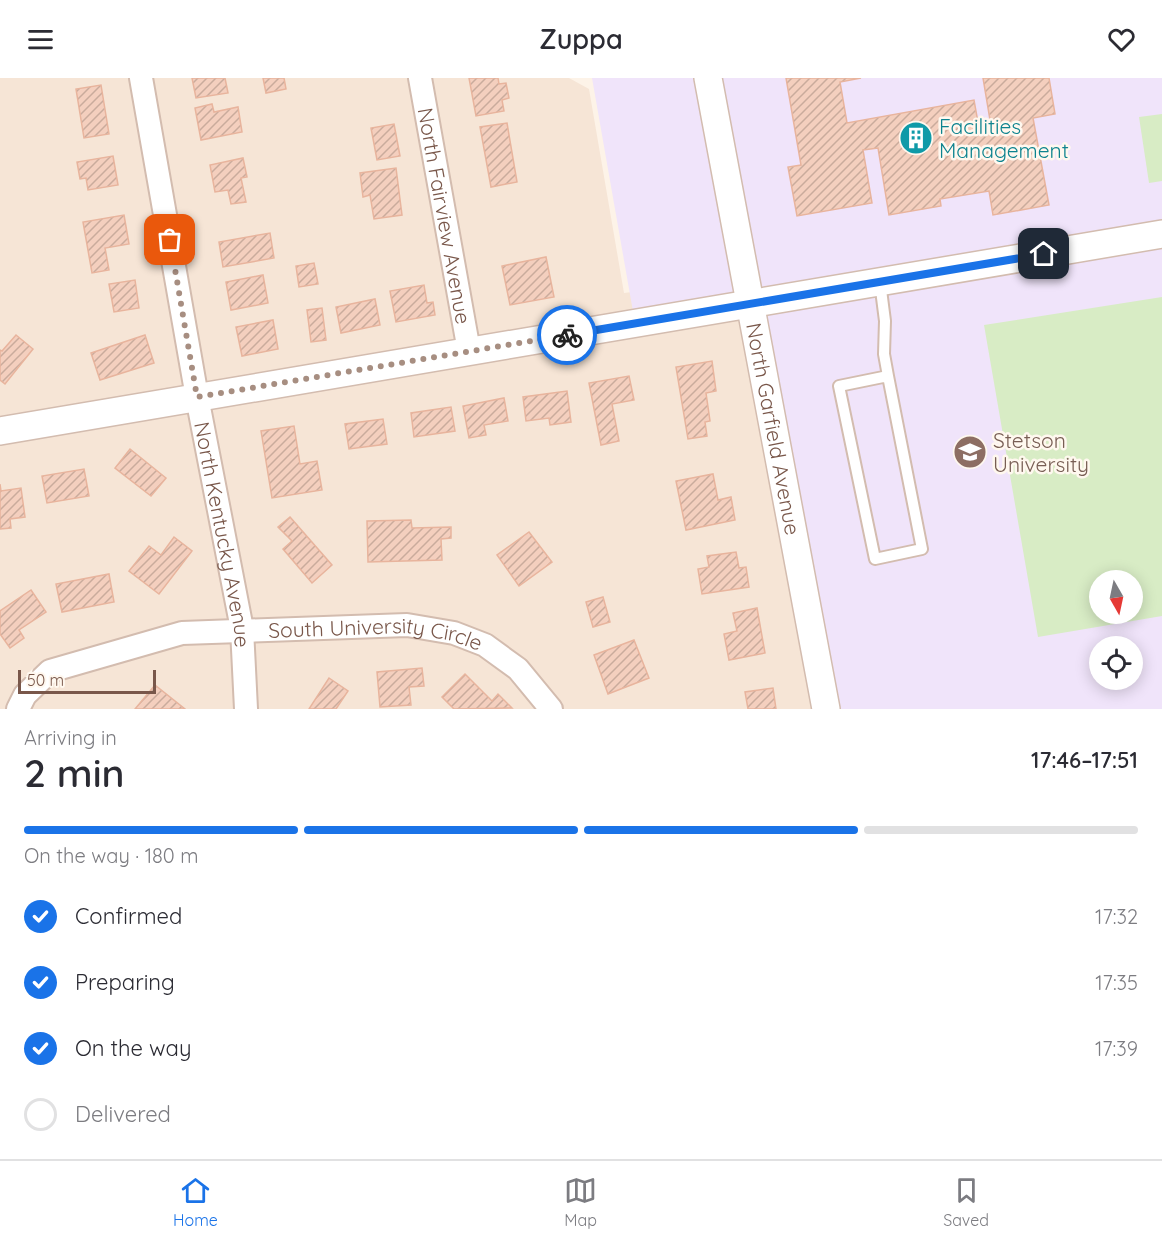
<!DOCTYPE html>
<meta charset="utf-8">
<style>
:root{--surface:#fff;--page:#f2f2f3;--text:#2b2b33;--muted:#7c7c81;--line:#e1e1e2;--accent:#1a73e8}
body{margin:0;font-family:Quicksand,sans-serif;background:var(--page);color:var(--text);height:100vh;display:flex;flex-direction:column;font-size:22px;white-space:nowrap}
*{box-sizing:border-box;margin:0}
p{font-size:20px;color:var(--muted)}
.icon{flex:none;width:33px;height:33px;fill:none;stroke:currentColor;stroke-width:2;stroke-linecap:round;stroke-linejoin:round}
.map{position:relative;height:631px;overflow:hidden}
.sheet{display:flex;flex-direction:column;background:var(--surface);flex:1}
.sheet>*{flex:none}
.needle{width:39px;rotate:171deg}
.tools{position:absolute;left:1089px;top:492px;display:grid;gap:12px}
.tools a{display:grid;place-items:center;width:54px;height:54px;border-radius:50%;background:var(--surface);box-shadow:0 3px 15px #0003;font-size:30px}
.scale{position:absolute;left:18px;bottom:15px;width:138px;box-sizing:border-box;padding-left:6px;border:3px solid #79574a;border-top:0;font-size:16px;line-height:21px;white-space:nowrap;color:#79574a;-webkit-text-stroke:4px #fff8ef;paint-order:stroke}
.pin{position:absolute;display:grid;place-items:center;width:51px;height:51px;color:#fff;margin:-26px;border-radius:12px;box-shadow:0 3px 9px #0006}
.courier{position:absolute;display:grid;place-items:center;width:60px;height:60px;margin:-30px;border:4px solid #1a73e8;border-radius:50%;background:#fff;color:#222;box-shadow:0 2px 8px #0007}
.head em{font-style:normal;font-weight:600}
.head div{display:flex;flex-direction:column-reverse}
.head{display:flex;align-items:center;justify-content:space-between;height:102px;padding:0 24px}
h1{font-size:39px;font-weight:600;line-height:45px}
.bar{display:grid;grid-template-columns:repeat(4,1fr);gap:9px 6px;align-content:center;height:72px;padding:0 24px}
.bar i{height:8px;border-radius:4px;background:var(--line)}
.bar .selected{background:var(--accent)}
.bar p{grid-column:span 4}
ol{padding:0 24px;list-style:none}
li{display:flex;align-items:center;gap:18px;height:66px}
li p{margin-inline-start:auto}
li .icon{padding:6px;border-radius:50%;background:var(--accent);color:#fff;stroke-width:4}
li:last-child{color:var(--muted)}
li i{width:33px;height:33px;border:3px solid var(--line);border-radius:50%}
header{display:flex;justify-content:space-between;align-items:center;height:78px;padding:0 24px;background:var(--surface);font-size:27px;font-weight:600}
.tab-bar{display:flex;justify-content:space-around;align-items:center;height:84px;border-top:2px solid var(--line);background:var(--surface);font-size:16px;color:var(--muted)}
.tab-bar a{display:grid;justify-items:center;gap:3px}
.tab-bar .selected{color:var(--accent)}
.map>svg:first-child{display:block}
</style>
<header><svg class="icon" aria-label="menu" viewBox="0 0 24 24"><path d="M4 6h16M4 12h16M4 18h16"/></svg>Zuppa<svg class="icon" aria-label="heart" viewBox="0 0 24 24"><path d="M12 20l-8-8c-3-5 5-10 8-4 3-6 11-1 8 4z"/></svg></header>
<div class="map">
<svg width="1162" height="631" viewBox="0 0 1162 631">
<defs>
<pattern id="building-hatch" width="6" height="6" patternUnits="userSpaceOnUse" patternTransform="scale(1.5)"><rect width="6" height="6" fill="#f4cfbe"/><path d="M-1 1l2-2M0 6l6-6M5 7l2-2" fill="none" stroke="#caab9c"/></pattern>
</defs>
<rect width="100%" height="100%" fill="#fdf3e8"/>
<g fill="#f6e5d6">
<polygon points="0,0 132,0 187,310 0,342"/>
<polygon points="151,0 411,0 458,264 205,307"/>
<polygon points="430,0 569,0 589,11 624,215 737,201 740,216 477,261"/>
<polygon points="744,237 816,631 563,631 523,582 408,536 250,540 209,328"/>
<polygon points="190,331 231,541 180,545 47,583 7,631 0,631 0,364"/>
<polygon points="407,557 452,565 481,577 512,599 538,631 256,631 252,562"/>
<polygon points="233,563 237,631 29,631 32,624 54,603 184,566"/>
</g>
<path fill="#f0e4fa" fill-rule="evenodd" d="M 592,0 L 1162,0 L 1162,631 L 826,631 L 751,226 L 635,245 ZM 1100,502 L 1132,502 L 1132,536 L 1100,536 ZM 1100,568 L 1132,568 L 1132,602 L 1100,602 Z"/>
<g fill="#d8ecc5" fill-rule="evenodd">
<polygon points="1162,36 1162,103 1149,105 1139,39"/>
<path d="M 1162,219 L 1162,538 L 1038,559 L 984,247 ZM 1100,502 L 1132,502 L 1132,536 L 1100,536 Z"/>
</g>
<g fill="url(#building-hatch)" stroke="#e8b49d" stroke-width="1.5">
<polygon points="192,0 225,0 228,15 196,20"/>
<polygon points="263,0 284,0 286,11 266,15"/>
<polygon points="469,0 498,0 499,6 506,5 509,20 502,22 504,33 476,38"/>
<polygon points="786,0 861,0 840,4 847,45 974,22 979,50 991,48 983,0 1049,0 1055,36 1033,40 1049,127 993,137 989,113 940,121 941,128 889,137 878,70 863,72 872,125 797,138 788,89 801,87"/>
<polygon points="101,7 109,56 84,60 76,11"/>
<polygon points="212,26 214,34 238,29 242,54 201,62 195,30"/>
<polygon points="507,45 517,104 491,109 480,49"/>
<polygon points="394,46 400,78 377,82 371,50"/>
<polygon points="113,78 118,107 88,112 86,100 80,101 77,84"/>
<polygon points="243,80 247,99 241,100 246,124 231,126 228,112 215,114 210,87"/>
<polygon points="396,90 402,137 374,141 370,117 363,119 360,95"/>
<polygon points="124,137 129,166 105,170 109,192 92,195 83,144"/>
<polygon points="270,155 274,180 223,189 219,164"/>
<polygon points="546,179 554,219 510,227 502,188"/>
<polygon points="314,185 318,206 299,209 296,188"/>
<polygon points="263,197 268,225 231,232 226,204"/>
<polygon points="135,202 139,230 114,234 109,206"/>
<polygon points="424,207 427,225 433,224 435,237 396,244 390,213"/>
<polygon points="375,221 380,247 341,255 336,229"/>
<polygon points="322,230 326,262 311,264 307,232"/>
<polygon points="273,242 278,271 242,278 236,249"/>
<polygon points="16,257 33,271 5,306 0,302 0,272 2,273"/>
<polygon points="145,257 154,285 100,302 91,275"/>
<polygon points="712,283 716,313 706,315 710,343 705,344 707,358 688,361 676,289"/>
<polygon points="629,298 634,322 612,326 619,363 601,367 589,305"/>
<polygon points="567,313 571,344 550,347 549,340 526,343 523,319"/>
<polygon points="504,320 508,343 484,347 486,357 469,360 463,328"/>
<polygon points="451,329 455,353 414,359 411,335"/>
<polygon points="383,341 387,366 349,371 345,346"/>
<polygon points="294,348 300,386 317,383 322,412 272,420 261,353"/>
<polygon points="130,371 166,400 151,418 115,390"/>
<polygon points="84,391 89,418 47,425 42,398"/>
<polygon points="713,396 718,422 731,419 735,442 686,452 676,403"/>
<polygon points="0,406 1,413 21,410 25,439 10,441 11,450 0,451"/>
<polygon points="290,439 332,487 312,505 283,471 292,463 278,449"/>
<polygon points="411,442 412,450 451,449 451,460 441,461 442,482 368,484 367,443"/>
<polygon points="529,454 552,484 519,508 497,477"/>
<polygon points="174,459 192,473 159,516 129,493 149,468 161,477"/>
<polygon points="736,474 739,490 746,489 749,509 702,516 698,491 709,489 707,478"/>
<polygon points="109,496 114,524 62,534 56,506"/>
<polygon points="31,512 46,534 19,552 24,560 10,570 0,556 0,533"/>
<polygon points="603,519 610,544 593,549 586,524"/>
<polygon points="757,530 765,575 729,582 724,556 737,553 733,535"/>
<polygon points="634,562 649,600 608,616 594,577"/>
<polygon points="422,590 424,608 409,609 411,627 380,629 377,594"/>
<polygon points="465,596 492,623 498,616 512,630 454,631 442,619"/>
<polygon points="329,600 348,613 336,631 309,631"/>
<polygon points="155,607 185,631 135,631"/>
<polygon points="773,610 776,631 748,631 745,614"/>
</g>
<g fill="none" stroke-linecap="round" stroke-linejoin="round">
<defs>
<polyline id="service" points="880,204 885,243 884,276 888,298 922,471 875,481 839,308 888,298"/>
<g id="minor">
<path id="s1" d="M 141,0 L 197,319 L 242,551 L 246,631"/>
<path id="s2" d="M 420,0 L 469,273"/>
<path id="s3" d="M 18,631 L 25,617 L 50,593 L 182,555 L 407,547 L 454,555 L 485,567 L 518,591 L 551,631"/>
</g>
<g id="tertiary">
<path id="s4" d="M 708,0 L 826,631"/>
<polyline points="0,353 1162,156"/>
</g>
</defs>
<use href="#service" stroke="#d3bcaf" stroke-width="14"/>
<use href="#minor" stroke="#d3bcaf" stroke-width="26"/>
<use href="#tertiary" stroke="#d3bcaf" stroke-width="30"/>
<use href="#service" stroke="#fff" stroke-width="10"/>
<use href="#minor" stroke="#fff" stroke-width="22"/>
<use href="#tertiary" stroke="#fff" stroke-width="27"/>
</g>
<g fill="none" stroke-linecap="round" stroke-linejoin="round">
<polyline stroke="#a78e81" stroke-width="6" stroke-dasharray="0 10.8" points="170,162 197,319 567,257"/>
<polyline stroke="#1a73e8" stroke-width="8" points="567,257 1044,176"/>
</g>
<defs>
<symbol id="building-disc" viewBox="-11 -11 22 22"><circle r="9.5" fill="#0f9aa8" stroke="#fff8ef"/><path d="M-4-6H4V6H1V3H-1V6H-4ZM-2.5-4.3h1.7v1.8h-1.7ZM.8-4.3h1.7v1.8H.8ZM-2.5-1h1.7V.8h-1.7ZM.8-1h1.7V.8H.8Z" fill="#fff"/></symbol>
<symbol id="university-disc" viewBox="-11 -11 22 22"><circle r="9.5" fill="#8d6e63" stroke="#fff8ef"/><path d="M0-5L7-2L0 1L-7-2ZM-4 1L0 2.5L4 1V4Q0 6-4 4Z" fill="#fff"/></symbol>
</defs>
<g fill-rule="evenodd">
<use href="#building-disc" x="897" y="41" width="38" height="38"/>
<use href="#university-disc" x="951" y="355" width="38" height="38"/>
</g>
<g text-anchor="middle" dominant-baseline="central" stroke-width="5" stroke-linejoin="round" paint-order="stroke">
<g font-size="21" fill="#0d838f" stroke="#fff8ef" text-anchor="start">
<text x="939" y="48">Facilities<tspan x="939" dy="24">Management</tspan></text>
</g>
<g font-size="21" fill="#79574a" stroke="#fff8ef">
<text stroke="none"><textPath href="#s2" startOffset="140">North Fairview Avenue</textPath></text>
<text stroke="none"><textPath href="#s4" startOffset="357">North Garfield Avenue</textPath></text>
<text stroke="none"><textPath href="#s1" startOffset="464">North Kentucky Avenue</textPath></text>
<text stroke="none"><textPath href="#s3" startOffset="382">South University Circle</textPath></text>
</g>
<g font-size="21" fill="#785e54" stroke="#fff8ef" text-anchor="start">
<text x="993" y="362">Stetson<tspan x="993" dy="24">University</tspan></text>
</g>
</g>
</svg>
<div class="tools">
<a><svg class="needle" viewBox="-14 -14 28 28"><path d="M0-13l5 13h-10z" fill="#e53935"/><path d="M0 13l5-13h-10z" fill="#7c7c81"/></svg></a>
<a><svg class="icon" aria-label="locate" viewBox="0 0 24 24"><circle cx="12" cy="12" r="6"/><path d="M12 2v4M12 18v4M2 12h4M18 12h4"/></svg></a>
</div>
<div class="scale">50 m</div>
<div class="pin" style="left:170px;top:162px;background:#ea580c"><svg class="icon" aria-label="bag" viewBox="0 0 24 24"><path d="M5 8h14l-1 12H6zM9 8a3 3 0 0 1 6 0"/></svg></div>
<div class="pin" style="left:1044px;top:176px;background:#1f2937"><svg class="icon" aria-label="home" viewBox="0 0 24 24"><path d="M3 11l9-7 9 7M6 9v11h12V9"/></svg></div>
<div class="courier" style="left:567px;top:257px"><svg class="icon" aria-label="bike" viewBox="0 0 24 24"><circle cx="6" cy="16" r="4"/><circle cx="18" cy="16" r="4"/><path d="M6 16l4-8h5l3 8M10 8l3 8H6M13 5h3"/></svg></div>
</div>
<section class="sheet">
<div class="head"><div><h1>2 min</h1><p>Arriving in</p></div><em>17:46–17:51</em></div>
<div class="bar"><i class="selected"></i><i class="selected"></i><i class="selected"></i><i></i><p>On the way · 180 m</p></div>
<ol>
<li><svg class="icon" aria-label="check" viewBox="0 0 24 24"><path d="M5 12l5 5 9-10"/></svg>Confirmed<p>17:32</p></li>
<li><svg class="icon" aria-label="check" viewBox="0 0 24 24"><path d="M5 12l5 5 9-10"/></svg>Preparing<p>17:35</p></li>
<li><svg class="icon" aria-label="check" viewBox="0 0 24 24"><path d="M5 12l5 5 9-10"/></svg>On the way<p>17:39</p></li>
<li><i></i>Delivered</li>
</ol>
</section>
<nav class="tab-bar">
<a class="selected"><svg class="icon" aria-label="home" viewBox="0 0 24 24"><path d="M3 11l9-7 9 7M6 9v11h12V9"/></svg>Home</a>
<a><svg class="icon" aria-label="map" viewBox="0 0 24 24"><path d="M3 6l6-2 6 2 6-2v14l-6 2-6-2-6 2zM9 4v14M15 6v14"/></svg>Map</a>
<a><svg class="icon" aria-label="saved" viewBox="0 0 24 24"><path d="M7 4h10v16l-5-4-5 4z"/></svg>Saved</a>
</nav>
